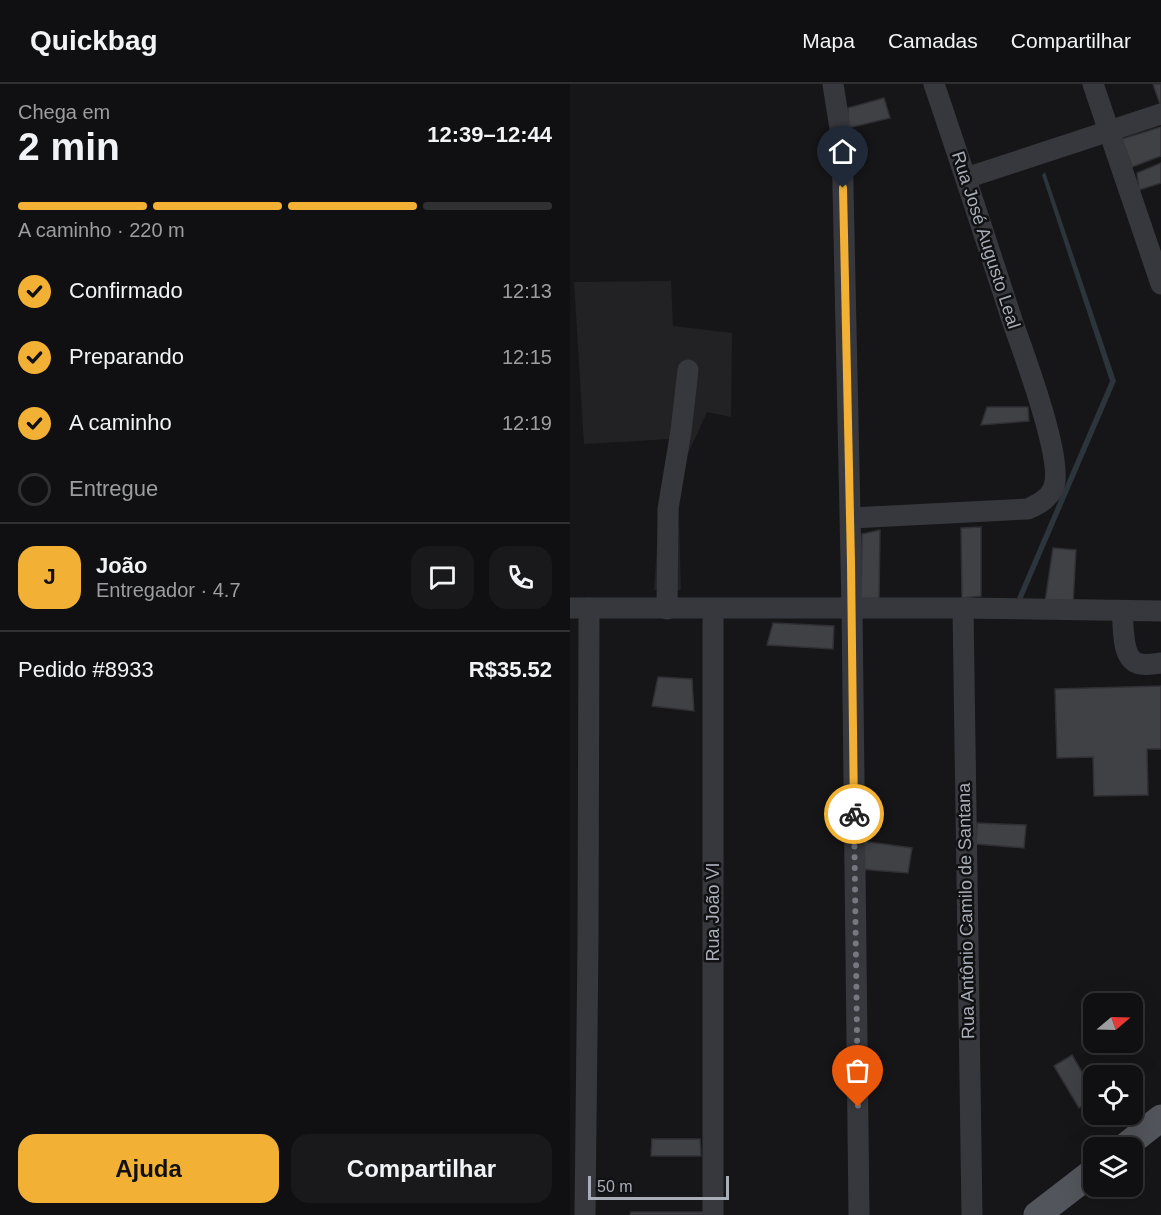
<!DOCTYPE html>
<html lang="pt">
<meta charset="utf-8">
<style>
:root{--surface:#101012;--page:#19191b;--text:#f1f3f6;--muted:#9c9d9f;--line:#303032;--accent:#f2b134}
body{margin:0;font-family:Helvetica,sans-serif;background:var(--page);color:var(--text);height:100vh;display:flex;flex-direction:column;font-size:22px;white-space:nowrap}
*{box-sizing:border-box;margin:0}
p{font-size:20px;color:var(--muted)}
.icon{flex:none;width:33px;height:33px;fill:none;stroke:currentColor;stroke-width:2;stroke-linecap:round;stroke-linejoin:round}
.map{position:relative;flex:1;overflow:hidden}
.panel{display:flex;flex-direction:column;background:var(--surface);width:570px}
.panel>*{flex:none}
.needle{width:39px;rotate:71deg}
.fabs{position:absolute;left:513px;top:909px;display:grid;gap:12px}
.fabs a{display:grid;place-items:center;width:60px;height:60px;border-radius:12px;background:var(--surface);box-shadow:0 6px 24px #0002,0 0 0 2px var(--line);font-size:30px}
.scale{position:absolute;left:18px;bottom:15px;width:141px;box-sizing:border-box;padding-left:6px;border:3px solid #a8adb8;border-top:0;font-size:16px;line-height:21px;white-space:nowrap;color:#a8adb8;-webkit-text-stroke:4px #111113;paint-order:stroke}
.pin{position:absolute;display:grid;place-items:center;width:51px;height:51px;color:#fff;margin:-62px -26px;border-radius:50% 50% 50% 0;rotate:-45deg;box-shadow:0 0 6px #0007}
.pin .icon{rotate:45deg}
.courier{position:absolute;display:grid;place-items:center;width:60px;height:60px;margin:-30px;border:4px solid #f2b134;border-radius:50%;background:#fff;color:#222;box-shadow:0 2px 8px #0007}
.headline em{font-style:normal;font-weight:600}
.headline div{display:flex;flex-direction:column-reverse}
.headline{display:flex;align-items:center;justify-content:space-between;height:102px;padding:0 18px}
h1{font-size:39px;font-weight:600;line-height:45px}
.bar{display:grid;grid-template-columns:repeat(4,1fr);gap:9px 6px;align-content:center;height:72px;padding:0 18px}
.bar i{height:8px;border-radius:4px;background:var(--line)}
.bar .on{background:var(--accent)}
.bar p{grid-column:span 4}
.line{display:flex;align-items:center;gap:15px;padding:0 18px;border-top:2px solid var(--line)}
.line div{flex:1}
.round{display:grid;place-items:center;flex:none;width:63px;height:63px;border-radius:18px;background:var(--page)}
ol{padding:0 18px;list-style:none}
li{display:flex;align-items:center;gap:18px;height:66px}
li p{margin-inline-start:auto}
li .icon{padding:6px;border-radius:50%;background:var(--accent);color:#111;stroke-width:4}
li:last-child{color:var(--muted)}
li i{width:33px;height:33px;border:3px solid var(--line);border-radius:50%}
.cta{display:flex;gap:12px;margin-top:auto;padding:12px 18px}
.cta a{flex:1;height:69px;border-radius:18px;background:var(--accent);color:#111;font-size:24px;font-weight:600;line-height:69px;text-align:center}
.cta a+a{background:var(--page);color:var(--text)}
header{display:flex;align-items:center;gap:36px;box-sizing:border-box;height:84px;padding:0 30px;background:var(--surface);border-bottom:2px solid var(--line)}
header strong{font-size:28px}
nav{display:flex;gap:33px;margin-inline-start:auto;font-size:21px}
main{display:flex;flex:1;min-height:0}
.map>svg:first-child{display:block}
</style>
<header>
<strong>Quickbag</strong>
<nav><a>Mapa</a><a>Camadas</a><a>Compartilhar</a></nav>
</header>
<main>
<section class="panel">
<div class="headline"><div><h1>2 min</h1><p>Chega em</p></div><em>12:39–12:44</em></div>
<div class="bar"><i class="on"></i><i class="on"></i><i class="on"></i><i></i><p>A caminho · 220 m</p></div>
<ol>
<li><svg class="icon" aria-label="check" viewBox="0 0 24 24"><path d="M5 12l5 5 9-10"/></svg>Confirmado<p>12:13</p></li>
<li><svg class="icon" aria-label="check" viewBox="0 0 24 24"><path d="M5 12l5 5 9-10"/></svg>Preparando<p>12:15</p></li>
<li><svg class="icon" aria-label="check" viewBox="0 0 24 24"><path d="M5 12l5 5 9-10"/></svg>A caminho<p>12:19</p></li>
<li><i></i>Entregue</li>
</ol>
<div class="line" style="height:108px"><b class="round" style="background:var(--accent);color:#111">J</b><div><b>João</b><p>Entregador · 4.7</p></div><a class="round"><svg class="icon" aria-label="chat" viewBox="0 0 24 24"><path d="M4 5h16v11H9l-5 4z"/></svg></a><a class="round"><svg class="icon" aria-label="phone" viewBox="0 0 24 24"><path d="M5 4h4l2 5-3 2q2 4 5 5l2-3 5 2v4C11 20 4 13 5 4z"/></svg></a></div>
<div class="line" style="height:78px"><div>Pedido #8933</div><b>R$35.52</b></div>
<div class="cta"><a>Ajuda</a><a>Compartilhar</a></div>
</section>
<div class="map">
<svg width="591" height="1131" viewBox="0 0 591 1131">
<rect width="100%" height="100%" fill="#161618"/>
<polygon fill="#222225" points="101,197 103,242 162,249 161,333 137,328 108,392 111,506 84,506 90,416 100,355 14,360 4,198"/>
<polygon fill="#2c353c" points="475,88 546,297 452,516 447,514 540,297 472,91"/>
<g fill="#404145" stroke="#303034" stroke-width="1.5">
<polygon points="583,0 591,0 591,23"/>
<polygon points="314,14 320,34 278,44 278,24"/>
<polygon points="591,43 591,72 562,83 552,55"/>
<polygon points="591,79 591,99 569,106 567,89"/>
<polygon points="417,323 458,323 459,337 411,341"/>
<polygon points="411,443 411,512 392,514 391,444"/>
<polygon points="310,446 309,514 291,515 292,450"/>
<polygon points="483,464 506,466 503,520 475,518"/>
<polygon points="203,539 264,542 263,565 197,561"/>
<polygon points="88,593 122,595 124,627 82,622"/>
<polygon points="591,602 591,665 577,665 578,711 524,712 523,673 487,674 485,605"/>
<polygon points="407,739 456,741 454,764 406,760"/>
<polygon points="292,757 342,764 338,789 288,785"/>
<polygon points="502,971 524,1008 524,1013 509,1024 484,982"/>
<polygon points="82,1055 130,1055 131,1072 81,1072"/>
<polygon points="61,1128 135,1128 135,1131 60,1131"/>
</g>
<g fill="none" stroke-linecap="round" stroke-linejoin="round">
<g stroke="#37383d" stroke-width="21">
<polyline points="263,0 272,57 282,524 289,1131"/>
<polyline points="523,0 591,200"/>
<polyline points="396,94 591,30"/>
<path d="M 281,434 L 458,425 C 469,420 480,414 484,402 C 493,374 454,270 443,239 C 417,159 391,79 364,0"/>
<polyline points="0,524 393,524 591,527"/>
<polyline points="393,524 402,1131"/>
<polyline points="97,525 98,425 111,347 118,286"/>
<polyline points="143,525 143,1131"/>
<path d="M 552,527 C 554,541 551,573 567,579 C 574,582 584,580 591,579"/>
<polyline points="15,1131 18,857 19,524"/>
</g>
<g stroke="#53555c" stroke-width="27">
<polyline points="553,1064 591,1034"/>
<polyline points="467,1131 524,1087"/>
</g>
</g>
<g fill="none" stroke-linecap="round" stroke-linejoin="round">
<polyline stroke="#757880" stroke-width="6" stroke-dasharray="0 10.8" points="284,730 288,1023"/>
<polyline stroke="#f2b134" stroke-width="8" points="273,104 281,479 284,730"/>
</g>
<g text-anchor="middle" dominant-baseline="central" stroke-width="5" stroke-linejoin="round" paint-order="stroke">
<g font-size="18" fill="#a8adb8" stroke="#111113">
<text transform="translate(416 156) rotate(72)">Rua José Augusto Leal</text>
<text transform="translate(396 827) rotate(-91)">Rua Antônio Camilo de Santana</text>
<text transform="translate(143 828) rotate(-90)">Rua João VI</text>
</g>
</g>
</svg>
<div class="fabs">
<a><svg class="needle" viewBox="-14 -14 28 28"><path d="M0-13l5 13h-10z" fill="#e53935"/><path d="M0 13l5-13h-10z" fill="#9c9d9f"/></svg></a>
<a><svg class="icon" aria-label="locate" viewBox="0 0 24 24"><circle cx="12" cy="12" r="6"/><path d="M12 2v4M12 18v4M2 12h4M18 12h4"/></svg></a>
<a><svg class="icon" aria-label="layers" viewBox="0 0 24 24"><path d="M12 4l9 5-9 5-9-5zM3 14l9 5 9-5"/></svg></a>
</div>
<div class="scale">50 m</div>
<div class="pin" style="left:288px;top:1023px;background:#ea580c"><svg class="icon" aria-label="bag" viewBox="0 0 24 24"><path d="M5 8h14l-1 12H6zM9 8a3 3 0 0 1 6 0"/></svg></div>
<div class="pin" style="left:273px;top:104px;background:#1f2937"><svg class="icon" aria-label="home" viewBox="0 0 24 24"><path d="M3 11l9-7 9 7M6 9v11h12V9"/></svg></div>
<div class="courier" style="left:284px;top:730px"><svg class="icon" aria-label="bike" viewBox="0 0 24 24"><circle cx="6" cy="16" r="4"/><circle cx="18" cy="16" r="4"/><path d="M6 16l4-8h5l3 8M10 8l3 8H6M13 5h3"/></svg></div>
</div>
</main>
